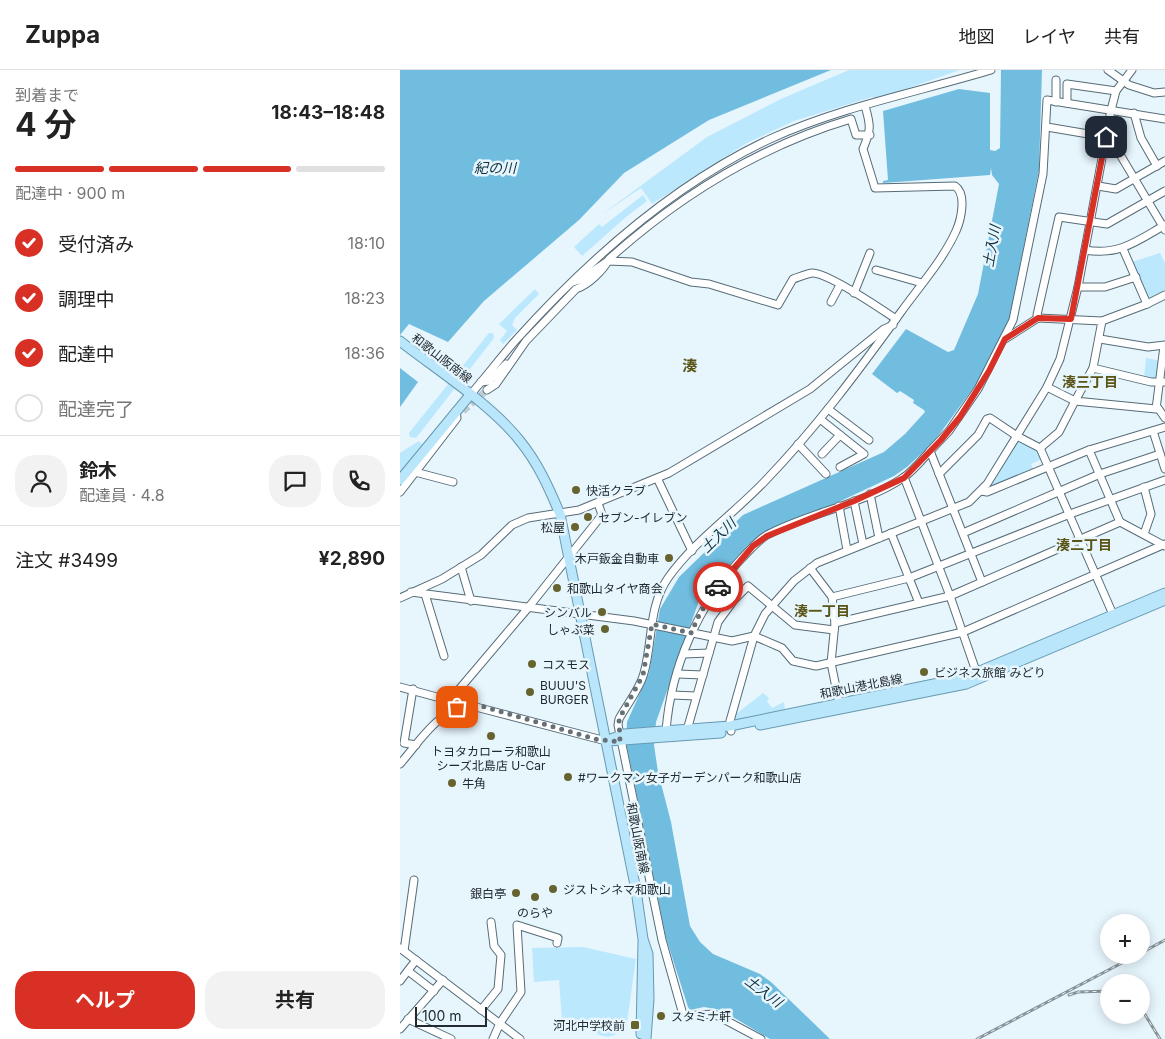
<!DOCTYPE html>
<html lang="ja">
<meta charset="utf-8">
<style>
:root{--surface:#fff;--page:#f2f2f2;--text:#222;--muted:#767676;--line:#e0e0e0;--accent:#d93025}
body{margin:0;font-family:Inter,"Noto Sans JP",sans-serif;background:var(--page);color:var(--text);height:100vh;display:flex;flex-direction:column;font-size:19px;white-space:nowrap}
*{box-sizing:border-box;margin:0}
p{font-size:16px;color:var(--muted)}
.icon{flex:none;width:28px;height:28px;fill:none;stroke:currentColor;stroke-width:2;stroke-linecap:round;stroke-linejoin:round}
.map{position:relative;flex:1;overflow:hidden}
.panel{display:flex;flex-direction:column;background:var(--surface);width:400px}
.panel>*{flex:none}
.buttons{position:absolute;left:700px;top:844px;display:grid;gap:10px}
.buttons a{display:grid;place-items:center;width:50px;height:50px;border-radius:50%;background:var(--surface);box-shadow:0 2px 12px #0003;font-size:25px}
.scale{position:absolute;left:15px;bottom:12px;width:72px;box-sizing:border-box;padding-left:5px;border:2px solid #212a2f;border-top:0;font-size:14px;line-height:18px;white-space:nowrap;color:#212a2f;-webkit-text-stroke:4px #e7f5fd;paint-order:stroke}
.pin{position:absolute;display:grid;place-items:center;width:42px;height:42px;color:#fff;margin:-21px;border-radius:10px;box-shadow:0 2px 8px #0006}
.courier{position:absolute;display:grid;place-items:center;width:50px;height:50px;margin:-25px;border:4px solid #d93025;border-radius:50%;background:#fff;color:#222;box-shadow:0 1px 6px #0007}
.headline em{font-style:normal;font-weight:700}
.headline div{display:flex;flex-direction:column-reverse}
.headline{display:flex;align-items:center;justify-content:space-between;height:85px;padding:0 15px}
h1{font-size:32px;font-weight:700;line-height:38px}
.bar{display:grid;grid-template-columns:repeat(4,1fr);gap:8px 5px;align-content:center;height:60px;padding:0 15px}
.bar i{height:6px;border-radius:4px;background:var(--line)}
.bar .selected{background:var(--accent)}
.bar p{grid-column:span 4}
.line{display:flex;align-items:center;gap:12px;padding:0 15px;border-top:1px solid var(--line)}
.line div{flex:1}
.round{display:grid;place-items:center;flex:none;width:52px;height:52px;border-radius:20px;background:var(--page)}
ol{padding:0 15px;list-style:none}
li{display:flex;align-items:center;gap:15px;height:55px}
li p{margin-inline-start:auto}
li .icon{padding:5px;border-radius:50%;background:var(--accent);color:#fff;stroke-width:4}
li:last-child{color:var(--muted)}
li i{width:28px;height:28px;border:2px solid var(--line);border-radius:50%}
.primary-button{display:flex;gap:10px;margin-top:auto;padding:10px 15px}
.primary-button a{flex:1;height:58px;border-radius:20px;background:var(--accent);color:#fff;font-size:20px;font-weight:700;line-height:58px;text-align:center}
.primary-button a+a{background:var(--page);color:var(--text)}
header{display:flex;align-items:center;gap:30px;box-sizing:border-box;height:70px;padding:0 25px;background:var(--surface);border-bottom:1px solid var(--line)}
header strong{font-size:24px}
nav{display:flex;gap:28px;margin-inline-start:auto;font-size:18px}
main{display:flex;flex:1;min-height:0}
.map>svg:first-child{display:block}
</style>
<header>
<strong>Zuppa</strong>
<nav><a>地図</a><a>レイヤ</a><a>共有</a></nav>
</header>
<main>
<section class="panel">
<div class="headline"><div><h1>4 分</h1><p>到着まで</p></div><em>18:43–18:48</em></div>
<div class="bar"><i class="selected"></i><i class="selected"></i><i class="selected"></i><i></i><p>配達中 · 900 m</p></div>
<ol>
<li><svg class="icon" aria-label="check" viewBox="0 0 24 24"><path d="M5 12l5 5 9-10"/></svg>受付済み<p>18:10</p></li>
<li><svg class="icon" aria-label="check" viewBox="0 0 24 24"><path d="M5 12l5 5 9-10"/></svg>調理中<p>18:23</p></li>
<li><svg class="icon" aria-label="check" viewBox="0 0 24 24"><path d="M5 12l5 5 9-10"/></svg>配達中<p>18:36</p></li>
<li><i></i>配達完了</li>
</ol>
<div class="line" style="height:90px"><a class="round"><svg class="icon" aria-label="person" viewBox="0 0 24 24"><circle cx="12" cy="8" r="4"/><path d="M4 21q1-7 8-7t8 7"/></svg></a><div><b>鈴木</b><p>配達員 · 4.8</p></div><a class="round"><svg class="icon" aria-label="chat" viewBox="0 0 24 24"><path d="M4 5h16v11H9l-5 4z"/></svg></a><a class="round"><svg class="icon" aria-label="phone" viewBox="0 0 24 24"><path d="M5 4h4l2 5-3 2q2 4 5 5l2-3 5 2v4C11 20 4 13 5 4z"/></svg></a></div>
<div class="line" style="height:65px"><div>注文 #3499</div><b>¥2,890</b></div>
<div class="primary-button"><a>ヘルプ</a><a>共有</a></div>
</section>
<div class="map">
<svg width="765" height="969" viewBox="0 0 765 969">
<rect width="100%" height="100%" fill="#e7f5fd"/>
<g fill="#bce8fe">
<polygon points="449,0 560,0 477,29 472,27 394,51 347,73 252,134 241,118 201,145 307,67 381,29"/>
<polygon points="243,125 247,131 226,147 182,186 174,177 199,154 202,157"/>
<polygon points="760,183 765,193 765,222 749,230 732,192"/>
<polygon points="135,219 139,224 115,248 112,255 117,260 103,274 100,270 107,261 99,254"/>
<polygon points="89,263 93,263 94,268 16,368 10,367 9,363"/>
<polygon points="746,288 761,291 760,309 744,308"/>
<polygon points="620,369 638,380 642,389 631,394 634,401 590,418"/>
<polygon points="19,371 22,374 0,402 0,383"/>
<polygon points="363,623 369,628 367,631 372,638 384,632 385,639 336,650 336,644"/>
<path d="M 183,877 L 236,889 L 226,959 C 207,969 207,969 188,959 C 181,955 171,953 162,950 L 159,910 L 134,912 L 132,878 Z"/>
</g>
<g fill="#71bde0">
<polygon points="0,0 431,0 309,50 224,103 179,150 84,231 48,272 9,254 0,265"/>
<polygon points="601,0 642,0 639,100 609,250 577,313 533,373 507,397 494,406 413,444 362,464 348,475 300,528 256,652 254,675 258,702 271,752 290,856 300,872 313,884 360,904 371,912 430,969 370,969 321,940 304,937 290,940 288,937 266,868 226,672 227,652 249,603 260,539 279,507 343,445 484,382 505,364 525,342 524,340 513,333 514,330 500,321 497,323 472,304 506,259 548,282 554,280 578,224 599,114 592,105 591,98 590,105 483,113 483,111 488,110 483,41 559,19 590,23 590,80 595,81 600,78"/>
<polygon points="0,298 18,312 0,337"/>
</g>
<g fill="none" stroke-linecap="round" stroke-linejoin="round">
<polyline stroke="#bfccd4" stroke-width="7" stroke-dasharray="7 3.5" stroke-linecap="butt" points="63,341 87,320"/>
<defs>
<g id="minor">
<polyline points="708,0 729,15 754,23 765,22"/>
<polyline points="656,10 656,32"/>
<polyline points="667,33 667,14 716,21"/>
<polyline points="734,43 741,68 757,96"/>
<polyline points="647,57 706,67 712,71 765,160"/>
<polyline points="698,116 716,119 765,91"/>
<path d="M 685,180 C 719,186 737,171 765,155"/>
<polyline points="476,200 522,213"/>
<path d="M 173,212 L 180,210 L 208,191 L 232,192 L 291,212 L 309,214 L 378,235 L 393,209 C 399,207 406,204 412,203 C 427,202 481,239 496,249"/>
<polyline points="678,217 705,217 736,207"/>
<polyline points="454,223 470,183"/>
<polyline points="431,232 440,215"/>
<polyline points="747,234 765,225"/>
<polyline points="702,251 747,234 723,179"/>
<polyline points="605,269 638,248"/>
<polyline points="700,269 748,277 765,275"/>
<polyline points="764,276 756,339 675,331 693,298 702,251 638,248 637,245 659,147 707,154 765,121"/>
<polyline points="693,298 751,312 765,312"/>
<polyline points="81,312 89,311 106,294"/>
<path d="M 87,320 L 96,314 L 126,271 L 176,219 C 188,215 204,200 209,189 C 279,126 361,76 451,49 L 456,65 L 470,65"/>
<path d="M 70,325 C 86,307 100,288 116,270 C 188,190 272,115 370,69 C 440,37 518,22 591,0"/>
<polyline points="758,338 765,348"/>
<polyline points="428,339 469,370"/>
<polyline points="420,349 464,384 440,397"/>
<polyline points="753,361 765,399"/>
<polyline points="398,374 426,404"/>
<polyline points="640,378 659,362 675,331 647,317"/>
<polyline points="689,380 720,452 765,476"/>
<polyline points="530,381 549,361 578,319 613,250 643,104 647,30 765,49"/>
<polyline points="422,384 440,365"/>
<polyline points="15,402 53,412"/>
<polyline points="539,404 578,365 587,349 590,348 617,366 640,378 715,549"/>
<polyline points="504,407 550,526 578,607"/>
<polyline points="258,410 292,481"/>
<polyline points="744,417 751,444 744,464"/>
<polyline points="581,421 587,422 689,380 765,357"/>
<polyline points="0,422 57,348 56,341"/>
<polyline points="470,424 479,468"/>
<polyline points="454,431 463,474"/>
<polyline points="439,436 447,480"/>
<polyline points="563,463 700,404 760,384"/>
<polyline points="61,497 71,531"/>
<polyline points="410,498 432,527 435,553 431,593 440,637"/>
<polyline points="11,522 234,551 332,571 354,566 382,578 393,591 416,596 563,562 765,474"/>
<polyline points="25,524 44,586"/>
<polyline points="432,527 509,508 491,463"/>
<polyline points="0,528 42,509 81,485 112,455 128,448 179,440 269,403 410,319 484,259 493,255"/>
<polyline points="519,533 509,508 670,444 765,410"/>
<polyline points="435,553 550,526 720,452"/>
<polyline points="284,584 309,583"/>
<polyline points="278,604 303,605"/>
<polyline points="0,617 55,632"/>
<polyline points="13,619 4,673 16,675"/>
<polyline points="272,625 296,626"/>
<polyline points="57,637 55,632 56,623 128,538 202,445 198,433"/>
<polyline points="287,660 318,552 334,530 348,516 395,555 434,560"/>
<path d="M 266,661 C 271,597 298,535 342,488 C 350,480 357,471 367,465 C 410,442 462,435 503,408 C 513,401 522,390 530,381 L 582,512"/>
<polyline points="331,661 330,651 354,566 365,544 394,511 417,493 569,432 587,414 647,317 660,289 678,217 711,40 716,21 732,0"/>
<path d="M 0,694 C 21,670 38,639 72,636 L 206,671"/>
<polyline points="0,878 120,969"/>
<polyline points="4,881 14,810"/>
<polyline points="8,901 34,921"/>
<polyline points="0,911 16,890"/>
<polyline points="81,940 98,919 101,885 94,876 91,852"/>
<polyline points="8,949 51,969"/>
<polyline points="0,959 43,910"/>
<polyline points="93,969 100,953 121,922 117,855 158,868 157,873"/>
<path d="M 361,969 L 314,944 L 284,946 L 282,941 L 262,870 L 218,655 L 219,649 C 227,634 240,619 244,603 C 253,571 248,537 268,508 C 294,471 335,443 366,410 C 416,358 459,300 501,242 C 519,217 543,190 556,161 C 561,150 567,124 555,116 L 475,118 L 463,79 C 471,60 471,56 465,36"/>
</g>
<g id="major">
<path d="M 0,271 C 37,300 92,335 120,371 C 138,393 149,418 160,444 L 236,820 L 243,869 L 248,884 L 249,929 L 246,969"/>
<polyline points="0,410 70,325"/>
<polyline points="360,655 566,614 765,530"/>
<polyline points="206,671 224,664 330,656 563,608 765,523"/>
<polyline points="209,671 321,663"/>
<polyline points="241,964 243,872"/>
</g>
</defs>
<use href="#minor" stroke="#566c77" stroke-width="9"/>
<use href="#major" stroke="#6699b1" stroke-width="11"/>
<use href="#minor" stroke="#fff" stroke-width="7"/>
<use href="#major" stroke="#b9e6fa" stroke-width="9"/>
<defs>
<g id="rail">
<polyline points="741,883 765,870"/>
<polyline points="669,925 678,922 709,921"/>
<polyline points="741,938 760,969"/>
<polyline points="577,969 737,885"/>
</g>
</defs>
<use href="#rail" stroke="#879399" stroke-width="3"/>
<use href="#rail" stroke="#e7f5fd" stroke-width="1" stroke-dasharray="4" stroke-linecap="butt"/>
</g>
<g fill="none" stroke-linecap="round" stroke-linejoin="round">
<polyline stroke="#667177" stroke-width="5" stroke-dasharray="0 9" points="57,637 81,636 195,669 220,672 219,649 243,605 252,554 291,563 300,543 318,517"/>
<polyline stroke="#d93025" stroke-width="6" points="318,517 353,476 367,466 454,431 504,408 541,370 560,347 589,301 605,269 638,248 671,249 706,67"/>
</g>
<g fill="#67632f" stroke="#e7f5fd" stroke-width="2">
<circle cx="176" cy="420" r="5"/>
<circle cx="188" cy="447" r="5"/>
<circle cx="175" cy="457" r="5"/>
<circle cx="269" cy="488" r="5"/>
<circle cx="157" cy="518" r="5"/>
<circle cx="202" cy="542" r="5"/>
<circle cx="205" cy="559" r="5"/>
<circle cx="132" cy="594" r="5"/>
<circle cx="524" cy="602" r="5"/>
<circle cx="130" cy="622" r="5"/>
<circle cx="91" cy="666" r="5"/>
<circle cx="168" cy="707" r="5"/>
<circle cx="52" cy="713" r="5"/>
<circle cx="153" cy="819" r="5"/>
<circle cx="116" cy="823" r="5"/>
<circle cx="135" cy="827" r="5"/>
<circle cx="261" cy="946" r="5"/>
<rect x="230" y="950" width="10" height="10" rx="2.5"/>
</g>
<g text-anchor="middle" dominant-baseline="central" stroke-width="5" stroke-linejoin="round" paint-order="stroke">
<g font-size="12" fill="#212a2f" stroke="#e7f5fd">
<text transform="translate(42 288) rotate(38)">和歌山阪南線</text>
<text transform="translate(461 616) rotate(-11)">和歌山港北島線</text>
<text transform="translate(238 768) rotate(79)">和歌山阪南線</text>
</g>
<g font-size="12" fill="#212a2f" stroke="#e7f5fd" text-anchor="start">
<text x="186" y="420">快活クラブ</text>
<text x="198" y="447">セブン-イレブン</text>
<text x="165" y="457" text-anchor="end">松屋</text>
<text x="259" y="488" text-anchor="end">木戸鈑金自動車</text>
<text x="167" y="518">和歌山タイヤ商会</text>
<text x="192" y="542" text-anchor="end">シンバル</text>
<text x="195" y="559" text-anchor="end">しゃぶ菜</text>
<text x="142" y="594">コスモス</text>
<text x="534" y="602">ビジネス旅館 みどり</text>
<text x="140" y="615">BUUU'S<tspan x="140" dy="14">BURGER</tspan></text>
<text x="91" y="681" text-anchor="middle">トヨタカローラ和歌山<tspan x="91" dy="14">シーズ北島店 U-Car</tspan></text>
<text x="178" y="707">#ワークマン女子ガーデンパーク和歌山店</text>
<text x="62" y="713">牛角</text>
<text x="163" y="819">ジストシネマ和歌山</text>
<text x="106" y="823" text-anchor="end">銀白亭</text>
<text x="135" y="842" text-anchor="middle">のらや</text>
<text x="271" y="946">スタミナ軒</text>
<text x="225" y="955" text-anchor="end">河北中学校前</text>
</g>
<g font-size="14" font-style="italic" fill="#0d313f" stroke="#e7f5fd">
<text x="95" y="97">紀の川</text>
<text transform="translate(591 176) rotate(-80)">土入川</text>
<text transform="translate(318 465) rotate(-44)">土入川</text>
<text transform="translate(364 921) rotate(37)">土入川</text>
</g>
<g font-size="14" font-weight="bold" fill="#5a5417" stroke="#e7f5fd">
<text x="690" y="311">湊三丁目</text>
<text x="684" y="474">湊二丁目</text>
<text x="422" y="540">湊一丁目</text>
</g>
<g font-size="15" font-weight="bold" fill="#5a5417" stroke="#e7f5fd">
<text x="290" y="295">湊</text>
</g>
</g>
</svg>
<div class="buttons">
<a>+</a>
<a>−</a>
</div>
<div class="scale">100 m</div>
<div class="pin" style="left:57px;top:637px;background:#ea580c"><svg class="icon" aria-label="bag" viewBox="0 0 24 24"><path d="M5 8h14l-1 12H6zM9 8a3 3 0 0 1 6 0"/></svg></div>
<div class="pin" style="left:706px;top:67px;background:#1f2937"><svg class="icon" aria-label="home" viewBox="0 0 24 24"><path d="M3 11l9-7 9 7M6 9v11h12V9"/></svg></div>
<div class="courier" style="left:318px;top:517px"><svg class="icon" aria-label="car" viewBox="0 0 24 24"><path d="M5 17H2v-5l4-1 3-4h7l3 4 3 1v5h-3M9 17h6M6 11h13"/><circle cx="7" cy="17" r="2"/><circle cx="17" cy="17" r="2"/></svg></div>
</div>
</main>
